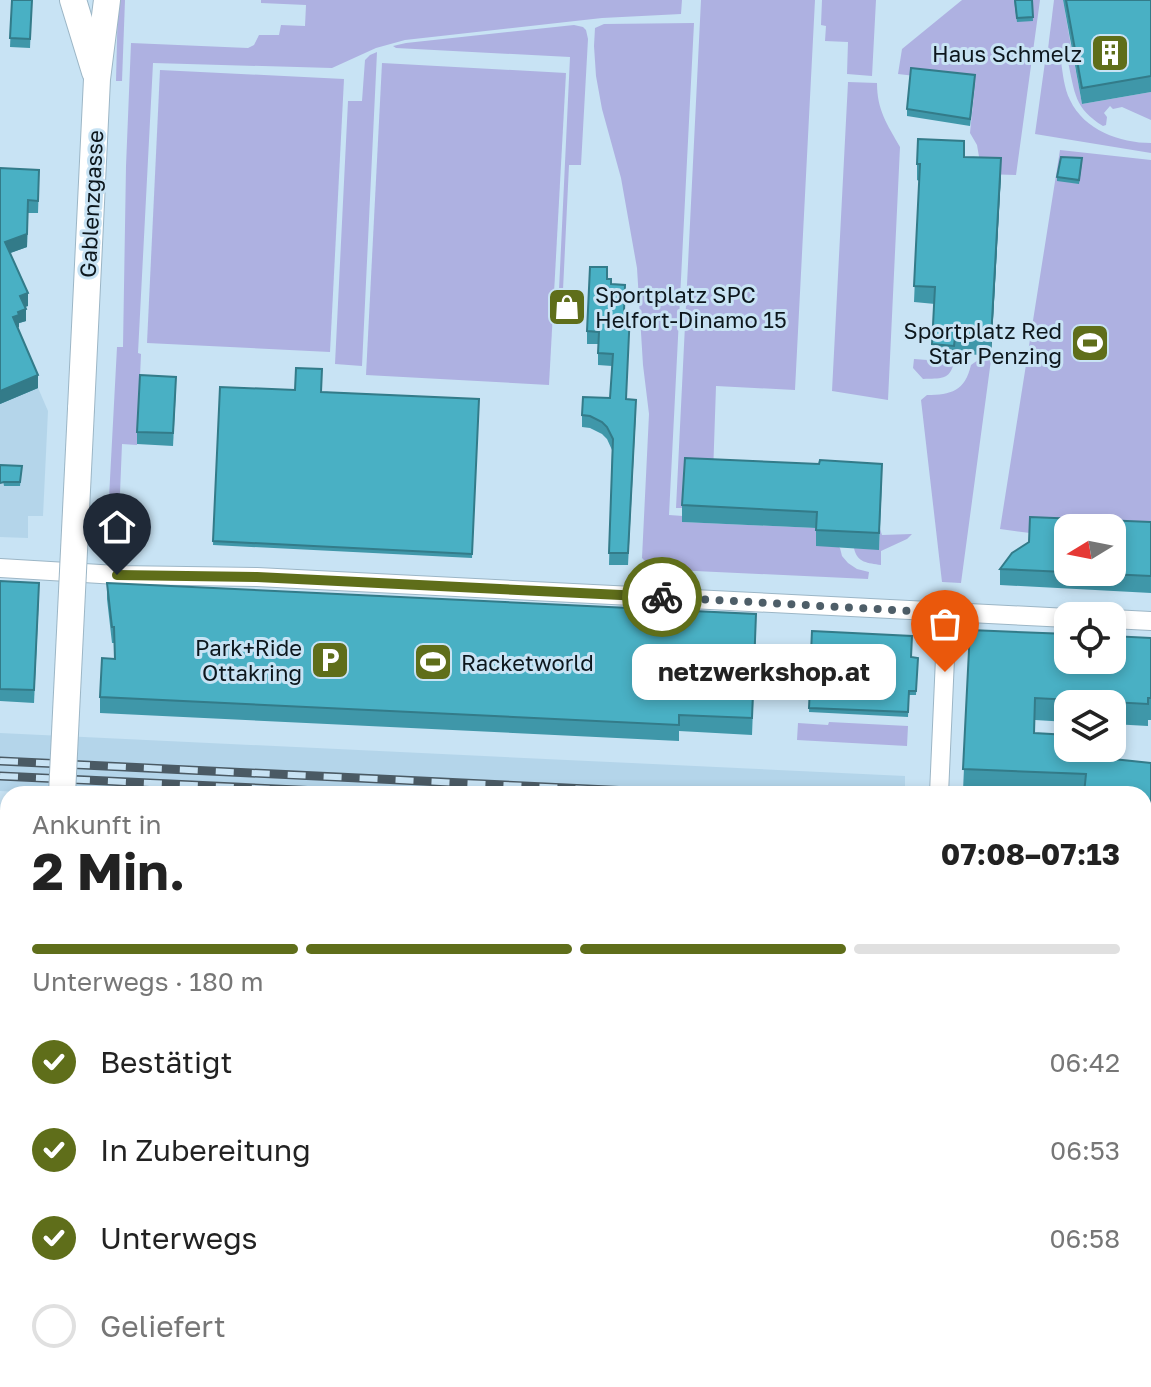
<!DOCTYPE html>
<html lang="de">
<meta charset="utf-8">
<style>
:root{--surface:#fff;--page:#f2f2f2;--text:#222;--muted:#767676;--line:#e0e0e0;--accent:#5f6e1a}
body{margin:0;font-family:"Golos Text",sans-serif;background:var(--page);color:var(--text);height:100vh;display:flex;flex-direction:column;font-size:30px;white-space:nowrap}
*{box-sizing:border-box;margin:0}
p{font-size:26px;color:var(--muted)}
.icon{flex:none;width:44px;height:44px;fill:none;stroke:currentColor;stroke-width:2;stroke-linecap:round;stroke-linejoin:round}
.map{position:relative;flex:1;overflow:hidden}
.side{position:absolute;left:0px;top:786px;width:1152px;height:602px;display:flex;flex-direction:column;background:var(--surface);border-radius:24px 24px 0 0;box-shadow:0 4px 12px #0003}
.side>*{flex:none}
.needle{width:52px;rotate:260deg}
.buttons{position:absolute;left:1054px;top:514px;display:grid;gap:16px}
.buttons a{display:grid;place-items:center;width:72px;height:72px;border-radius:16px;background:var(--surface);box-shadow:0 4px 12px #0003;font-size:40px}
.pin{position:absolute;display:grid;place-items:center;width:68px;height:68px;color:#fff;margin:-82px -34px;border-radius:50% 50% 50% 0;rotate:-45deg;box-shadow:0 0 8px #0007}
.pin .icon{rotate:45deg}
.courier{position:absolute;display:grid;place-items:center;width:80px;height:80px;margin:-40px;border:6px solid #5f6e1a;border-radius:50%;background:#fff;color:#222;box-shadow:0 2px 10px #0007}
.bubble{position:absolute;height:56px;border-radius:16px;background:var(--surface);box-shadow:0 4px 12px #0003;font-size:26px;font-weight:700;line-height:56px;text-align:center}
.head em{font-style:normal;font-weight:700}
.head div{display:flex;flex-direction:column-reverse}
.head{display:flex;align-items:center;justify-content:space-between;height:136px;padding:0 32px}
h1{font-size:52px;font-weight:700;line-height:60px}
.bar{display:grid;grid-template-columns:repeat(4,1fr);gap:12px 8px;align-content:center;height:96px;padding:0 32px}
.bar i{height:10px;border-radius:6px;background:var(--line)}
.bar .current{background:var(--accent)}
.bar p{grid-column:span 4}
ol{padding:0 32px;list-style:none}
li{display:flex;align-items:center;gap:24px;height:88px}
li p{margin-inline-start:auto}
li .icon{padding:8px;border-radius:50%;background:var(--accent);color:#fff;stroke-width:4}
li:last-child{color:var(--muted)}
li i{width:44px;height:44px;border:4px solid var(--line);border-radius:50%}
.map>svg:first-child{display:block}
</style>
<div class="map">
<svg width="1151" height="1387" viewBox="0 0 1151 1387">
<rect width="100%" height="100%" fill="#c8e3f4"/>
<g fill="#b4d5ea">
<polygon points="0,278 27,306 21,309 26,321 18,324 19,327 13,330 48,411 43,516 28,516 28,538 0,537"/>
<polygon points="0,733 905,776 905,792 903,794 58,794 0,791"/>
</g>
<g fill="#aeb1e1">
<polygon points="118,0 125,0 122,81 116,81"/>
<polygon points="261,0 682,0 681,14 602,18 405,40 376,48 332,68 153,63 138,353 141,354 137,445 122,444 119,518 108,517 117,347 123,347 126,166 131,43 248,48 254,45 259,35 279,35 281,25 305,26 306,5 261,3"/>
<polygon points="701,0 815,0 795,390 716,386 713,475 683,508 676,508"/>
<polygon points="822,0 876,0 872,76 847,74 848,42 825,41 826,26 821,25"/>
<polygon points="962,0 1040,0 1016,175 982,174 977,145 970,133 975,83 898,74 902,49"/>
<polygon points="1054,0 1063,0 1072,52 1047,57"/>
<polygon points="694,23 669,515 683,516 683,522 817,528 840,548 842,556 848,563 857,569 869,572 868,579 653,569 642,558 649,414 643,365 637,268 621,178 602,109 596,76 594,46 595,28 604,24"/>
<polygon points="574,25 583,27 586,30 588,39 581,165 569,165 563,290 559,290 570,57 396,48 393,46 406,43"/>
<polygon points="377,52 362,366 335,364 348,101 362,101 365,60 370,55"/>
<path d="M 1074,61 L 1082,104 L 1151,92 L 1151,120 L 1122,107 L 1113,109 L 1110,106 L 1104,113 L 1107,117 L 1106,125 L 1103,126 C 1074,108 1075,93 1068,62 Z"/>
<path d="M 1045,62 L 1051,64 L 1061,62 C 1063,74 1064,88 1070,100 C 1084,130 1120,143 1151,143 L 1151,153 L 1035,134 Z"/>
<polygon points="382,63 566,73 549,385 366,375"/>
<polygon points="160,70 344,79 330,352 147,343"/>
<path d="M 848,82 L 877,83 C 877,110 887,124 900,147 L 888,400 L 832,391 Z"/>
<polygon points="1060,150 1151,160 1151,569 1112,528 1068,528 1030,533 1000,529"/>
<path d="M 914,359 L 954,362 C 950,381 940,378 923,379 L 913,368 Z"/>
<path d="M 978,360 L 991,360 L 961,583 L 942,582 L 921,400 L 927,395 C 951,395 965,391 971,365 Z"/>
<path d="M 880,529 L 882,535 L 912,534 L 907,539 L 881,551 L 881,565 C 868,563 857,563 854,548 L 879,549 Z"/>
<polygon points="829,722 908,726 907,746 797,740 798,723 828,725"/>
<polygon points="8,916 8,980 5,980 0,973 0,918"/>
<polygon points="360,1380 616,1380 615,1387 361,1387"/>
</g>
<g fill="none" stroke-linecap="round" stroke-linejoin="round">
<defs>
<g id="street">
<polyline points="0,568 117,575 257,577 1068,618"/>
<polyline points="1112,619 1151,621"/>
<polyline points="939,794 947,613"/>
<polyline points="0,901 8,898"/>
<polyline points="0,1309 8,1309"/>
<polyline points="349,1380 350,1387"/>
</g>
<g id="secondary">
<polyline points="73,0 95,72"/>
<polyline points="81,409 97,79 107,0"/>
<polyline points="0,823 8,823"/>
<polyline points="1144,879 1151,879"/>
<polyline points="29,1387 29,1380"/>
</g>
</defs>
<use href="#street" stroke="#9cb6c6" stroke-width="20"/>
<use href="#secondary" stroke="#9cb6c6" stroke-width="28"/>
<use href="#street" stroke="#fff" stroke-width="18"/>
<use href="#secondary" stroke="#fff" stroke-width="26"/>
<g stroke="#4a5a64" stroke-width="2">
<polyline points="1144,885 1151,885"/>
<polyline points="24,1387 24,1380"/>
</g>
<defs>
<g id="rail">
<polyline points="0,761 693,794"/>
<polyline points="0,776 383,794"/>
</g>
</defs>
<use href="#rail" stroke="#4a5a64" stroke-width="9"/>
<use href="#rail" stroke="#c8e3f4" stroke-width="6" stroke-dasharray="18" stroke-linecap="butt"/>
<defs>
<polyline id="secondary-bridge" points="62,794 81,409"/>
</defs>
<use href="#secondary-bridge" stroke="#9cb6c6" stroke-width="28" stroke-linecap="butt"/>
<use href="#secondary-bridge" stroke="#fff" stroke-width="26"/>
</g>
<g fill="#3f97a9">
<polygon points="12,0 32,0 30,48 10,47"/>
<polygon points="1014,0 1032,0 1033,21 1017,22"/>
<polygon points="1063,0 1151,0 1151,92 1082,104"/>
<polygon points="975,83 970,126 907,116 907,109"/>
<polygon points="964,157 1001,174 991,356 955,353 954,362 932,360 935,304 914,302 919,181 917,180 917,164"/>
<polygon points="1082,162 1079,184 1057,181 1057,177"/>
<polygon points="0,168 39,183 38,213 28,213 27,247 10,253 28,306 25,307 26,321 19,323 19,327 17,328 38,388 0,404"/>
<polygon points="607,279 624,311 627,399 636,412 628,565 609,565 612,450 607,439 602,434 590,428 582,427 582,415 610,398 612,366 598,365 598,344 587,344 587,331"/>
<polygon points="220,387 479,399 472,558 213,545"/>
<polygon points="176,389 173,446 137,444 137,432"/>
<polygon points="0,465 22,466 20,486 4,486"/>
<polygon points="882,480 879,550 816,546 816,528 682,522 682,505"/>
<polygon points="1151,522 1151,593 1000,585 1000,569"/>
<polygon points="0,581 39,596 34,703 0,701"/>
<polygon points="107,583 756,630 752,735 679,731 679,741 100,713 100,697 114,659 114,643 112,643 107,599"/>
<polygon points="970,630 1151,638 1151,720 1148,720 1148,726 1112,724 1112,704 1068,704 1068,722 1035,720 1034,733 1086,756 1151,763 1151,835 1144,834 1144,794 1033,794 963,791"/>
<polygon points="804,652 918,658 916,695 909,695 908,717 809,712 810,691 803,690"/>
<polygon points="1144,890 1151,891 1151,973 1144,972"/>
<polygon points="0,979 8,981 8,1111 7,1111 0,1254"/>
<rect x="1144" y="1075" width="7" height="106"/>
<rect x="1144" y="1293" width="7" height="73"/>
<polygon points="62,1380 334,1380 335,1387 62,1387"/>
<polygon points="388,1380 475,1380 476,1387 388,1387"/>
</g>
<g fill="#337b89">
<polygon points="1001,158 1001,174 991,356 991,339"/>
<polygon points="28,200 27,247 5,255 5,242"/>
<polygon points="28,293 28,306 20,308 20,296"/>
<polygon points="26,309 26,321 19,323 19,327 13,330 13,317 18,312"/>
<polygon points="38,375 38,388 0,404 0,391"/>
<polygon points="7,1089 7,1111 0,1254 0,1232"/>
</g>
<g fill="#49b0c4" stroke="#337b89" stroke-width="2" fill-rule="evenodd">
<polygon points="12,0 32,0 30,39 10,38"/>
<polygon points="1015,0 1032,0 1033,17 1017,18"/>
<polygon points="1066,0 1151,0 1151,76 1082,88"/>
<polygon points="911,68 975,75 970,119 907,109"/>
<polygon points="918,139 964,141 964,157 1001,158 991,339 955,337 954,346 932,344 935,287 914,286 920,164 917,164"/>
<polygon points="1061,157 1082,158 1079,180 1057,177"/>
<polygon points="0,168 39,170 38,201 28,200 27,234 5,242 28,293 20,296 26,309 18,312 19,315 13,317 38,375 0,391"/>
<polygon points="590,267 607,267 607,279 611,279 611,284 625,285 624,311 630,312 626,399 636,400 628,553 609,553 613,439 607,427 602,422 590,416 582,415 583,397 610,398 613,354 598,353 599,332 587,331"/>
<polygon points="296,368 322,369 321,392 479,399 472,554 213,541 220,387 295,390"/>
<polygon points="140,375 176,377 173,433 137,432"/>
<polygon points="685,458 819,464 820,460 882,464 879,533 816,530 817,512 682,505"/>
<polygon points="0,465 22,466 20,482 4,482 0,483"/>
<path d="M 1030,517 L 1151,522 L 1151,576 L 1000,569 L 1012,553 L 1029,542 ZM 1068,528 L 1112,528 L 1112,572 L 1068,572 Z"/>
<polygon points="0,581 39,583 34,690 0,689"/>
<polygon points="107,583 756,614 752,718 679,715 679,725 100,697 102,658 115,659 114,627 112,627"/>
<polygon points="970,630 1068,634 1068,660 1112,660 1112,636 1151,638 1151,698 1148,698 1148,704 1035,698 1034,733 1068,735 1068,748 1086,748 1085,756 1151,763 1151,813 1144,812 1144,794 1084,794 1086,774 963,769"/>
<polygon points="812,631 912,636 911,657 918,658 916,691 909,691 908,712 809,708 810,686 803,686 804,652 811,653"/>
<polygon points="1144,890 1151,891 1151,952 1144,952"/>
<polygon points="0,979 8,981 8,1089 7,1089 0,1232"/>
<rect x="1144" y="1075" width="7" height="85"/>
<rect x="1144" y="1293" width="7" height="52"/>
<rect x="62" y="1380" width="47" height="7"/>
<polygon points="160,1380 334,1380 335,1387 289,1387"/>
<polygon points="394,1380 475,1380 476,1387 393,1387"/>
<polygon points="635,1380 681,1380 680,1383 766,1387 635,1387"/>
<polygon points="804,1380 849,1380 848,1387 803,1387"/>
</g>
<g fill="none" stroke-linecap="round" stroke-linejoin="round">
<polyline stroke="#4e5e68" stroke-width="8" stroke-dasharray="0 14.4" points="662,597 947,613 945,672"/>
<polyline stroke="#5f6e1a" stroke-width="10" points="117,575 257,577 662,597"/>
</g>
<defs>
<symbol id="building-square" viewBox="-11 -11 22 22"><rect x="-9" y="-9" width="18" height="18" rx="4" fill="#5f6e1a" stroke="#c8e3f4"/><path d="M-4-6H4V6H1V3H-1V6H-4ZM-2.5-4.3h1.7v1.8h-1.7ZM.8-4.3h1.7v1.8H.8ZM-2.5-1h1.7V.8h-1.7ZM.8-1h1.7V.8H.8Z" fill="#fff"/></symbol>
<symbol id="shop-square" viewBox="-11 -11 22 22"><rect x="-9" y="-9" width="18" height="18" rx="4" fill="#5f6e1a" stroke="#c8e3f4"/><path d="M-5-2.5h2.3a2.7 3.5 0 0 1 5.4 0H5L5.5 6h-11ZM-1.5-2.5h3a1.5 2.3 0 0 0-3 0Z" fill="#fff"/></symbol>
<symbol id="stadium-square" viewBox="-11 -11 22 22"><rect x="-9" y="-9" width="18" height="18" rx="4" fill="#5f6e1a" stroke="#c8e3f4"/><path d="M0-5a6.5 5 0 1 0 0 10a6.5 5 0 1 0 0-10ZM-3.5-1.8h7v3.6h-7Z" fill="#fff"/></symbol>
<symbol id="parking-square" viewBox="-11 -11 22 22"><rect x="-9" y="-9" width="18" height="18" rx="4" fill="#5f6e1a" stroke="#c8e3f4"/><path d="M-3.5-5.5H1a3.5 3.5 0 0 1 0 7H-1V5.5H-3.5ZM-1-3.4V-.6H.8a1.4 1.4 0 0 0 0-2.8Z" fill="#fff"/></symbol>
</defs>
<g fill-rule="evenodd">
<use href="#building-square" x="1088" y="31" width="44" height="44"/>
<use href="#shop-square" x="545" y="285" width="44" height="44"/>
<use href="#stadium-square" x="1068" y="321" width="44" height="44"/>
<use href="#parking-square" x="308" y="638" width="44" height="44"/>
<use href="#stadium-square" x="411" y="640" width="44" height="44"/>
</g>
<g text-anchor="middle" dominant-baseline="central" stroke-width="6" stroke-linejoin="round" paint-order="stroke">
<g font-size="22" fill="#0d171d" stroke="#c8e3f4" text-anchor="end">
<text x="1082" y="53">Haus Schmelz</text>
<text x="595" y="294" text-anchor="start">Sportplatz SPC<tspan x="595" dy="25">Helfort-Dinamo 15</tspan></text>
<text x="1062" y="330">Sportplatz Red<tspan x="1062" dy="25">Star Penzing</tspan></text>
<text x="302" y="647">Park+Ride<tspan x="302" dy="25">Ottakring</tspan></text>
<text x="461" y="662" text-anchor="start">Racketworld</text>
</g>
<g font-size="22" fill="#0d171d" stroke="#c8e3f4">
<text transform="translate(91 204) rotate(-87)">Gablenzgasse</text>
</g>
</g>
</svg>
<div class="buttons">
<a><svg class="needle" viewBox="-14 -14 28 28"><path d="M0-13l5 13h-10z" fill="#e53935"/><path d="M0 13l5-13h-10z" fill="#767676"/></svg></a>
<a><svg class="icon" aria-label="locate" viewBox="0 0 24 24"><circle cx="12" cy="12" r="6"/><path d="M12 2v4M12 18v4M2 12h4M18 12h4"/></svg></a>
<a><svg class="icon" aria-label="layers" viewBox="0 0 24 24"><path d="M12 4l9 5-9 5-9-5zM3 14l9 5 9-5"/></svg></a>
</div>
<div class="pin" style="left:945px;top:672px;background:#ea580c"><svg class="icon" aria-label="bag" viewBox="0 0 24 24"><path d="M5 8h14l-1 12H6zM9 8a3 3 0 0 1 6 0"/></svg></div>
<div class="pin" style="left:117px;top:575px;background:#1f2937"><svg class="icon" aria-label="home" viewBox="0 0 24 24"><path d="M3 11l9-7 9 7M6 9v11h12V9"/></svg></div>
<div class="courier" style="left:662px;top:597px"><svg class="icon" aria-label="bike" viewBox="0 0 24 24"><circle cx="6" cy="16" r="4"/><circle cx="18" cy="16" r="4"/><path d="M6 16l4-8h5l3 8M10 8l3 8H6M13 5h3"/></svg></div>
<div class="bubble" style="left:632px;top:644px;width:264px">netzwerkshop.at</div>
<section class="side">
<div class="head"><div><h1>2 Min.</h1><p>Ankunft in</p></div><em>07:08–07:13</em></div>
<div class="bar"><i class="current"></i><i class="current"></i><i class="current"></i><i></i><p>Unterwegs · 180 m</p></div>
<ol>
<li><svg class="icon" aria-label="check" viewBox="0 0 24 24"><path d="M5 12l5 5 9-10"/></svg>Bestätigt<p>06:42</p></li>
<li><svg class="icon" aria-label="check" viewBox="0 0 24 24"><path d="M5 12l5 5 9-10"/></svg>In Zubereitung<p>06:53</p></li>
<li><svg class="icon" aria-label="check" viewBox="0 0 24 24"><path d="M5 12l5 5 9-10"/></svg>Unterwegs<p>06:58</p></li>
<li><i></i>Geliefert</li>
</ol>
</section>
</div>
